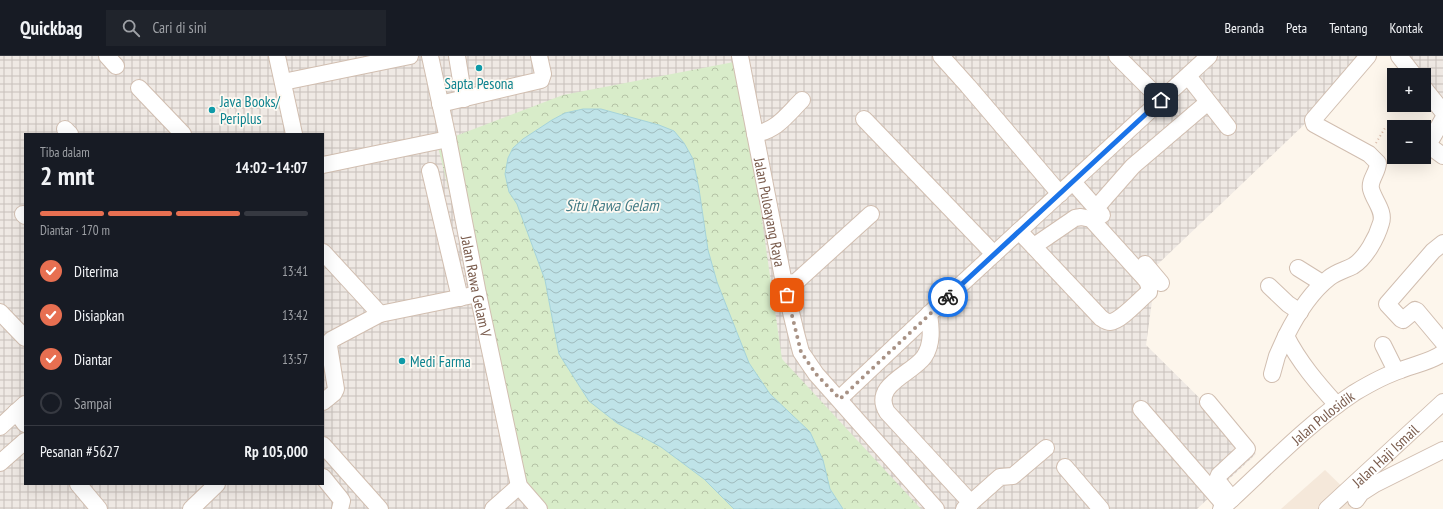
<!DOCTYPE html>
<html lang="id">
<meta charset="utf-8">
<style>
:root{--surface:#171b24;--page:#20242c;--text:#f1f3f6;--muted:#9ea1a6;--line:#363941;--accent:#e76f51}
body{margin:0;font-family:"PT Sans Narrow",sans-serif;background:var(--page);color:var(--text);height:100vh;display:flex;flex-direction:column;font-size:15px;white-space:nowrap}
*{box-sizing:border-box;margin:0}
p{font-size:13px;color:var(--muted)}
.icon{flex:none;width:22px;height:22px;fill:none;stroke:currentColor;stroke-width:2;stroke-linecap:round;stroke-linejoin:round}
.map{position:relative;flex:1;overflow:hidden}
.details{position:absolute;left:24px;top:77px;width:300px;height:352px;display:flex;flex-direction:column;background:var(--surface);border-radius:0px;box-shadow:0 4px 16px #0002}
.details>*{flex:none}
.fabs{position:absolute;left:1387px;top:12px;display:grid;gap:8px}
.fabs a{display:grid;place-items:center;width:44px;height:44px;border-radius:0px;background:var(--surface);box-shadow:0 4px 16px #0002;font-size:20px}
.pin{position:absolute;display:grid;place-items:center;width:34px;height:34px;color:#fff;margin:-17px;border-radius:8px;box-shadow:0 2px 6px #0006}
.courier{position:absolute;display:grid;place-items:center;width:40px;height:40px;margin:-20px;border:3px solid #1a73e8;border-radius:50%;background:#fff;color:#222;box-shadow:0 1px 5px #0007}
.overview em{font-style:normal;font-weight:700}
.overview div{display:flex;flex-direction:column-reverse}
.overview{display:flex;align-items:center;justify-content:space-between;height:68px;padding:0 16px}
h1{font-size:26px;font-weight:700;line-height:30px}
.bar{display:grid;grid-template-columns:repeat(4,1fr);gap:6px 4px;align-content:center;height:48px;padding:0 16px}
.bar i{height:5px;border-radius:3px;background:var(--line)}
.bar .current{background:var(--accent)}
.bar p{grid-column:span 4}
.line{display:flex;align-items:center;gap:10px;padding:0 16px;border-top:1px solid var(--line)}
.line div{flex:1}
ol{padding:0 16px;list-style:none}
li{display:flex;align-items:center;gap:12px;height:44px}
li p{margin-inline-start:auto}
li .icon{padding:4px;border-radius:50%;background:var(--accent);color:#fff;stroke-width:4}
li:last-child{color:var(--muted)}
li i{width:22px;height:22px;border:2px solid var(--line);border-radius:50%}
header{display:flex;align-items:center;gap:24px;box-sizing:border-box;height:56px;padding:0 20px;background:var(--surface);border-bottom:1px solid var(--line)}
header strong{font-size:19px}
nav{display:flex;gap:22px;margin-inline-start:auto;font-size:14px}
.search{width:280px;height:36px;background:var(--page);display:flex;align-items:center;gap:10px;box-sizing:border-box;padding:0 14px;border-radius:0px;color:var(--muted);font-size:15px}
.map>svg:first-child{display:block}
</style>
<header>
<strong>Quickbag</strong>
<div class="search"><svg class="icon" aria-label="search" viewBox="0 0 24 24"><circle cx="10" cy="10" r="6"/><path d="M15 15l6 6"/></svg>Cari di sini</div>
<nav><a>Beranda</a><a>Peta</a><a>Tentang</a><a>Kontak</a></nav>
</header>
<div class="map">
<svg width="1443" height="453" viewBox="0 0 1443 453">
<defs>
<pattern id="industrial-grid" width="8" height="8" patternUnits="userSpaceOnUse"><rect width="8" height="8" fill="#efe9e4"/><path d="M0 4h8M4 0v8" fill="none" stroke="#c7c0bb"/></pattern>
<pattern id="forest-crowns" width="20" height="18" patternUnits="userSpaceOnUse"><rect width="20" height="18" fill="#d8ecc9"/><path d="M2 6a3 3 0 1 1 6 0M12 15a3 3 0 1 1 6 0" fill="none" stroke="#b4c2a5"/></pattern>
<pattern id="water-waves" width="16" height="10" patternUnits="userSpaceOnUse"><rect width="16" height="10" fill="#bfe3e8"/><path d="M0 5q4-4 8 0t8 0" fill="none" stroke="#a0bbbe"/></pattern>
</defs>
<rect width="100%" height="100%" fill="#fdf6ec"/>
<polygon fill="#f5e8da" points="1325,414 1356,444 1354,453 1281,453"/>
<g fill="url(#industrial-grid)" fill-rule="evenodd">
<path d="M 0,0 L 1376,0 L 1157,209 L 1146,289 L 1256,398 L 1197,453 L 0,453 ZM 25,78 L 323,78 L 323,428 L 25,428 Z"/>
<polygon points="1401,0 1443,0 1443,47 1424,26 1424,19 1418,19"/>
</g>
<polygon fill="url(#forest-crowns)" points="739,5 782,303 921,453 545,453 522,427 437,87 563,39"/>
<polygon fill="url(#water-waves)" stroke="#a5d3da" points="583,53 601,53 659,69 674,75 684,87 693,103 699,133 708,194 717,226 749,307 770,338 810,376 823,404 830,433 843,453 734,453 704,423 661,391 617,367 589,345 559,298 545,224 517,148 509,136 505,118 508,102 513,92 523,83 552,64 565,57"/>
<g fill="none" stroke-linecap="round" stroke-linejoin="round">
<defs>
<g id="minor">
<polyline points="107,0 116,10"/>
<polyline points="277,0 294,78"/>
<path id="s1" d="M 430,0 L 448,83 L 478,238 L 519,430 L 539,453"/>
<polyline points="457,0 464,43"/>
<path id="s2" d="M 740,0 L 784,227 L 796,277 L 801,296 L 816,318 L 936,453"/>
<polyline points="941,0 968,30 1060,138"/>
<polyline points="1117,0 1161,44"/>
<polyline points="1399,0 1414,19"/>
<polyline points="1188,20 1228,71"/>
<polyline points="283,26 410,0"/>
<polyline points="139,32 183,78"/>
<polyline points="1424,32 1443,56"/>
<polyline points="440,48 541,24 543,18 539,0"/>
<polyline points="864,63 994,198"/>
<polyline points="1443,63 1428,89 1443,100"/>
<polyline points="65,73 70,78"/>
<path d="M 755,78 C 777,74 786,60 802,44"/>
<polyline points="323,109 448,83"/>
<polyline points="430,115 460,242"/>
<polyline points="1073,126 1102,159"/>
<polyline points="1096,152 1133,110 1208,46"/>
<polyline points="23,158 25,160"/>
<path d="M 1019,175 L 1101,262 C 1104,264 1106,266 1110,266 C 1121,265 1140,243 1149,236 L 1149,230 L 1147,225 L 1091,163 L 1081,161 L 1075,162 L 1034,190"/>
<polyline points="1443,187 1433,195 1387,248 1401,263 1403,264 1415,254 1417,255 1443,286"/>
<polyline points="323,196 380,258"/>
<polyline points="1145,208 1161,227"/>
<polyline points="1298,212 1322,227"/>
<polyline points="784,227 796,226 871,158"/>
<polyline points="1269,230 1288,248 1300,256"/>
<polyline points="0,256 25,282"/>
<path d="M 929,258 C 931,272 933,288 924,301 C 912,318 871,329 887,356 L 971,447"/>
<polyline points="1383,289 1396,315"/>
<polyline points="1272,318 1277,300 1286,280"/>
<polyline points="839,343 929,258 1209,0"/>
<polyline points="323,346 334,337 336,333 329,290 331,284 380,258 478,238"/>
<polyline points="1208,346 1247,393 1219,419 1217,424 1232,443"/>
<path d="M 1337,349 C 1318,328 1299,306 1286,280 C 1296,260 1311,236 1329,222 C 1336,216 1345,214 1353,210 C 1366,202 1377,181 1381,167 C 1385,155 1374,145 1371,133 C 1369,124 1378,116 1378,107 L 1369,98 L 1314,68 L 1313,64 L 1368,0"/>
<polyline points="1141,353 1221,445"/>
<polyline points="16,356 25,368"/>
<polyline points="0,371 25,348"/>
<polyline points="323,389 380,453"/>
<polyline points="0,407 25,385"/>
<polyline points="1065,411 1101,453"/>
<polyline points="323,421 340,442 342,445 340,453"/>
<polyline points="78,428 99,453"/>
<polyline points="1356,444 1361,437 1375,428 1443,394"/>
<polyline points="191,453 217,428"/>
<polyline points="493,453 519,430"/>
<polyline points="964,453 1000,421 1013,420 1046,392"/>
<path id="s3" d="M 1221,453 C 1264,414 1306,369 1354,337 C 1369,328 1385,319 1401,314 C 1415,308 1431,306 1443,297"/>
<path id="s4" d="M 1327,453 L 1443,346"/>
</g>
</defs>
<use href="#minor" stroke="#d1beb0" stroke-width="18"/>
<polyline stroke="#d9b8a5" stroke-width="2" stroke-dasharray="1 3" stroke-linecap="butt" points="1376,87 1385,72"/>
<use href="#minor" stroke="#fff" stroke-width="16"/>
</g>
<g fill="none" stroke-linecap="round" stroke-linejoin="round">
<polyline stroke="#a89285" stroke-width="4" stroke-dasharray="0 7.2" points="787,239 801,296 816,318 840,343 948,241"/>
<polyline stroke="#1a73e8" stroke-width="5" points="948,241 1161,44"/>
</g>
<g fill="#0f9aa8" stroke="#fffaf3" stroke-width="1.5">
<circle cx="479" cy="12" r="4"/>
<circle cx="212" cy="54" r="4"/>
<circle cx="402" cy="305" r="4"/>
</g>
<g text-anchor="middle" dominant-baseline="central" stroke-width="3.5" stroke-linejoin="round" paint-order="stroke">
<g font-size="15" fill="#0d838f" stroke="#fffaf3" text-anchor="start">
<text x="479" y="27" text-anchor="middle">Sapta Pesona</text>
<text x="220" y="45">Java Books/<tspan x="220" dy="17">Periplus</tspan></text>
<text x="410" y="305">Medi Farma</text>
</g>
<g font-size="15" fill="#7a5c4d" stroke="#fffaf3">
<text stroke="none"><textPath href="#s2" startOffset="159">Jalan Puloayang Raya</textPath></text>
<text stroke="none"><textPath href="#s1" startOffset="235">Jalan Rawa Gelam V</textPath></text>
<text stroke="none"><textPath href="#s3" startOffset="137">Jalan Pulosidik</textPath></text>
<text stroke="none"><textPath href="#s4" startOffset="79">Jalan Haji Ismail</textPath></text>
</g>
<g font-size="16" font-style="italic" fill="#437c86" stroke="#fffaf3">
<text x="612" y="149">Situ Rawa Gelam</text>
</g>
</g>
</svg>
<div class="fabs">
<a>+</a>
<a>−</a>
</div>
<div class="pin" style="left:787px;top:239px;background:#ea580c"><svg class="icon" aria-label="bag" viewBox="0 0 24 24"><path d="M5 8h14l-1 12H6zM9 8a3 3 0 0 1 6 0"/></svg></div>
<div class="pin" style="left:1161px;top:44px;background:#1f2937"><svg class="icon" aria-label="home" viewBox="0 0 24 24"><path d="M3 11l9-7 9 7M6 9v11h12V9"/></svg></div>
<div class="courier" style="left:948px;top:241px"><svg class="icon" aria-label="bike" viewBox="0 0 24 24"><circle cx="6" cy="16" r="4"/><circle cx="18" cy="16" r="4"/><path d="M6 16l4-8h5l3 8M10 8l3 8H6M13 5h3"/></svg></div>
<section class="details">
<div class="overview"><div><h1>2 mnt</h1><p>Tiba dalam</p></div><em>14:02–14:07</em></div>
<div class="bar"><i class="current"></i><i class="current"></i><i class="current"></i><i></i><p>Diantar · 170 m</p></div>
<ol>
<li><svg class="icon" aria-label="check" viewBox="0 0 24 24"><path d="M5 12l5 5 9-10"/></svg>Diterima<p>13:41</p></li>
<li><svg class="icon" aria-label="check" viewBox="0 0 24 24"><path d="M5 12l5 5 9-10"/></svg>Disiapkan<p>13:42</p></li>
<li><svg class="icon" aria-label="check" viewBox="0 0 24 24"><path d="M5 12l5 5 9-10"/></svg>Diantar<p>13:57</p></li>
<li><i></i>Sampai</li>
</ol>
<div class="line" style="height:52px"><div>Pesanan #5627</div><b>Rp 105,000</b></div>
</section>
</div>
